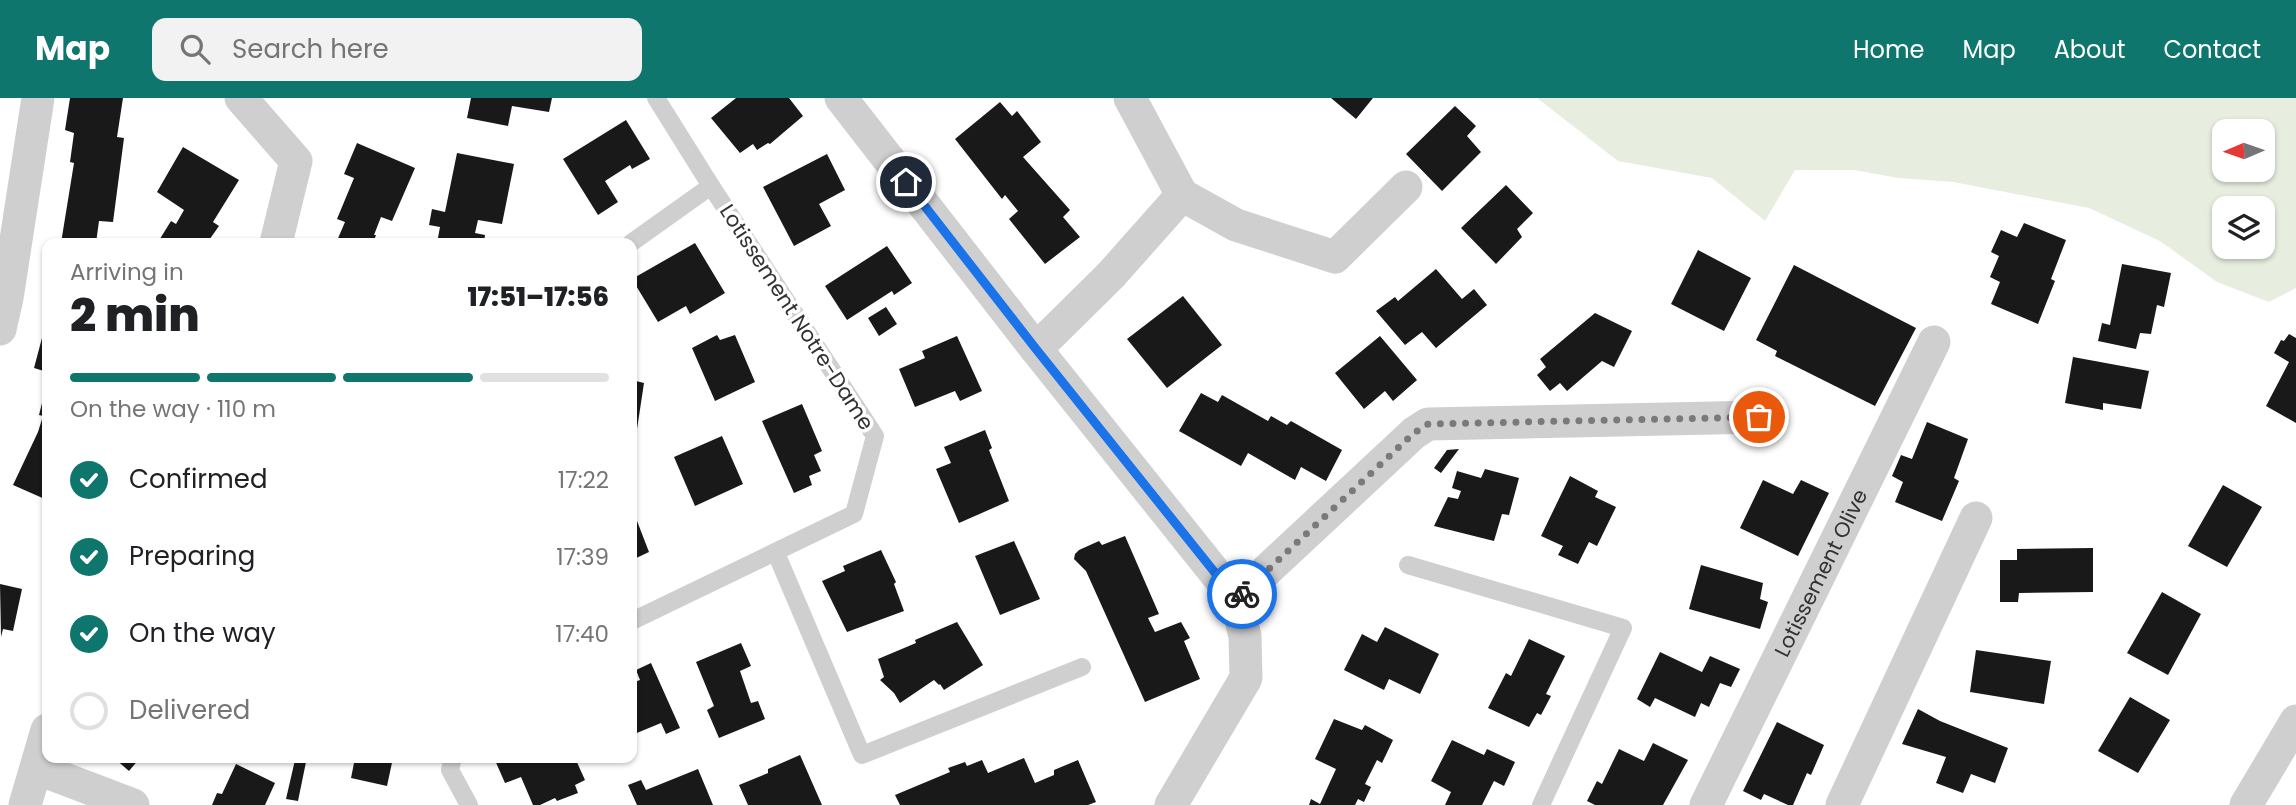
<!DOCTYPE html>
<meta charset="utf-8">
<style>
:root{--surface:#fff;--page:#f2f2f2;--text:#202124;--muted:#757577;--line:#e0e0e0;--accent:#0f766e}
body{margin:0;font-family:Poppins,sans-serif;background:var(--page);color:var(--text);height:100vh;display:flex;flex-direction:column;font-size:26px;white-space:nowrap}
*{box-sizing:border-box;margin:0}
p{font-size:23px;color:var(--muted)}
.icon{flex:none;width:38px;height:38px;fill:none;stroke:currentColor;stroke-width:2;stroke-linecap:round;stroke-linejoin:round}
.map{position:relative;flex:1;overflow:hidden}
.side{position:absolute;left:42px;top:140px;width:595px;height:525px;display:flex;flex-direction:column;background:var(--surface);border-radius:14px;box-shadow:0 2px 5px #0004}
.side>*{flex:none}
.needle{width:46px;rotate:268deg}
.tools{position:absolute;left:2212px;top:21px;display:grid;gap:14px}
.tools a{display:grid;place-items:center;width:63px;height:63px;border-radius:14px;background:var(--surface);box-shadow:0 2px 5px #0004;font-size:35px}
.pin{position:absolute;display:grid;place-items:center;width:60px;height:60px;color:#fff;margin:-30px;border:4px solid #fff;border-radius:50%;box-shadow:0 2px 7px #0007}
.courier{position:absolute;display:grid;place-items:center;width:70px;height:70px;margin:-35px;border:5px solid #1a73e8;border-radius:50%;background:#fff;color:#222;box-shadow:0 2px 9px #0007}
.overview em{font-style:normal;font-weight:800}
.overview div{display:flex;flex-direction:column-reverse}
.overview{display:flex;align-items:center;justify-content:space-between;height:119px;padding:0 28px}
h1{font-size:46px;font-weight:800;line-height:52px}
.bar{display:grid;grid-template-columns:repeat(4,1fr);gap:10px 7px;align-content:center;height:84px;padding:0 28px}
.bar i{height:9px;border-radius:5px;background:var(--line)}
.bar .on{background:var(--accent)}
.bar p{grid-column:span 4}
ol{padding:0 28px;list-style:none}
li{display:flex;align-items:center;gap:21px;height:77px}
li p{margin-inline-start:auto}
li .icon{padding:7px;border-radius:50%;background:var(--accent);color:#fff;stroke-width:4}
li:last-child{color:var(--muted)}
li i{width:38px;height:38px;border:4px solid var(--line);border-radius:50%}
header{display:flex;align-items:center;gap:42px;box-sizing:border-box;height:98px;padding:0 35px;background:var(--accent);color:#fff}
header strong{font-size:33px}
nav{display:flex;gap:38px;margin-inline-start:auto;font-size:24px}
.search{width:490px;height:63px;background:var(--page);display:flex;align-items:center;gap:18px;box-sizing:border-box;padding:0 24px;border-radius:14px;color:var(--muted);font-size:26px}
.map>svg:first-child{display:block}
</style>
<header>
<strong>Map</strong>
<div class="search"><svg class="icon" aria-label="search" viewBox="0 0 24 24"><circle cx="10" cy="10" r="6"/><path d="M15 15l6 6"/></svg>Search here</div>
<nav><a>Home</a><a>Map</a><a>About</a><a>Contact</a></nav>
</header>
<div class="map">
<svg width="2296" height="707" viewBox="0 0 2296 707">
<rect width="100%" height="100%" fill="#fff"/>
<path fill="#e7eee0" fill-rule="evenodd" d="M 1537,0 L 2296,0 L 2296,190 L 2269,204 L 2217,184 L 2160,143 L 2089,110 L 1953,84 L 1899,80 L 1854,72 L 1795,72 L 1765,123 L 1712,80 L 1618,63 ZM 2224,33 L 2263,33 L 2263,72 L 2224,72 ZM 2224,110 L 2263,110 L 2263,149 L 2224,149 Z"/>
<g fill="#191919">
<polygon points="70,0 123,0 117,39 124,40 113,124 99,123 96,145 61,145 74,65 70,64 74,35 65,32"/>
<polygon points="471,0 552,0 549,14 512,8 508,28 467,20"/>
<polygon points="736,0 789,0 803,18 770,46 768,45 757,52 753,46 740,55 711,20"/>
<polygon points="1331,0 1373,0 1356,21"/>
<polygon points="1000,4 1012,18 1017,13 1041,44 1023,59 1070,112 1063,119 1080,139 1045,166 1009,121 1018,113 1005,97 1002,101 955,41"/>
<polygon points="1455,8 1476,28 1467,38 1481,54 1442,93 1406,56"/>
<polygon points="626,22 650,61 632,71 630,67 605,83 618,104 598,117 563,61"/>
<polygon points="357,45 415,70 392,123 381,119 374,137 376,137 373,145 336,145 345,124 337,121 354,80 344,76"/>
<polygon points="183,49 239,82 213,124 219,128 207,145 158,144 171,123 176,126 184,112 157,94"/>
<polygon points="457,55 514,66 502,126 478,122 475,135 485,137 484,145 437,145 440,129 429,127 432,111 445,114"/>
<polygon points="827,56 845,92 819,106 831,128 794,148 763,89"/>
<polygon points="1506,87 1533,115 1517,131 1522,139 1496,166 1461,130"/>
<polygon points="2024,125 2066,142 2051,181 2055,183 2038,226 1991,206 2000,184 1990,179 1999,158 1991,154 2001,132 2017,139"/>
<polygon points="695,145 725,195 690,216 686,208 658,224 632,181"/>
<polygon points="887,148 912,185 894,197 892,193 847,222 825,188"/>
<polygon points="1698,152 1751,180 1724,233 1671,206"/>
<polygon points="2122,166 2171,175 2164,209 2157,207 2151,236 2140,235 2136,251 2098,243 2102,225 2110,227"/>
<polygon points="1794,167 1916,230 1875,308 1775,258 1777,253 1756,242"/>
<polygon points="1436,171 1462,201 1474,191 1487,207 1436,250 1422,234 1405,247 1376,213 1395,199 1398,203"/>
<polygon points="1183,198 1222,247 1167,290 1127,241"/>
<polygon points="886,209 897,226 879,238 868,220"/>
<polygon points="1595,215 1632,233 1614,269 1602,263 1567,293 1560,285 1550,293 1537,277 1546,269 1540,261"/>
<polygon points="46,225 47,225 47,274 34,270"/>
<polygon points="2289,236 2296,240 2296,325 2266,308 2289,264 2274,255 2281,242 2284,243"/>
<polygon points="717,237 720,242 735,237 755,284 715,303 692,250"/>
<polygon points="957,238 982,293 960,303 955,293 915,309 899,271 925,260 922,253"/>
<polygon points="1380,238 1417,282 1393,303 1385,293 1364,311 1335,275"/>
<polygon points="2073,259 2149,273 2141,311 2103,305 2103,312 2065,305"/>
<polygon points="632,282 644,285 637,331 632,330"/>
<polygon points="46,289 47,289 47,402 13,387 38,334 43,318 39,317"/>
<polygon points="1201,295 1218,304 1222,297 1268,323 1271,318 1287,327 1291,323 1342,352 1326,383 1301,369 1295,382 1248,355 1241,368 1179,333"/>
<polygon points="802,306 822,353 814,357 821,373 809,378 812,387 794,395 762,323"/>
<polygon points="1927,324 1968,341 1954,380 1959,383 1942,423 1895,404 1903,384 1892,378 1901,357 1912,361"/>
<polygon points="985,332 992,350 989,352 1009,403 959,425 936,371 951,365 944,349"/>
<polygon points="722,338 743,386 695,408 674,359"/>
<polygon points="1459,351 1441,375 1434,370 1447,352"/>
<polygon points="1485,371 1519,380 1509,417 1502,416 1494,443 1434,428 1448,399 1458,401 1461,393 1452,390 1457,373 1481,380"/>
<polygon points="1570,378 1598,393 1595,399 1616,409 1597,448 1589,444 1578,466 1558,457 1563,448 1541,438"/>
<polygon points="1763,382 1793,396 1801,382 1829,395 1798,458 1740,430"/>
<polygon points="2223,387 2262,409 2227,469 2188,448"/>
<polygon points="632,410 649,454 632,462"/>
<polygon points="1125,438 1159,516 1148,520 1155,534 1181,524 1190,540 1184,543 1200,581 1145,604 1086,473 1074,461 1075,456 1079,452 1099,443 1102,447"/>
<polygon points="1014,443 1040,501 1000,517 975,458"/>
<polygon points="2093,450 2093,494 2019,495 2018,504 2000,504 2000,462 2017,462 2017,451"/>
<polygon points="881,452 896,484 894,486 904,513 847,534 822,483 845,473 843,468"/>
<polygon points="1701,467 1763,485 1760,501 1768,504 1760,531 1689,511"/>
<polygon points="0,486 22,491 13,533 3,531 1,539"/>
<polygon points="2162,494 2201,516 2168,577 2127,555"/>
<polygon points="957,524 983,567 944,592 940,586 939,587 934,582 900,605 894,595 880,582 884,579 878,561 916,545 915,542"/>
<polygon points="1385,529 1439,556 1420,596 1389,581 1384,592 1344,572 1362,536 1377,544"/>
<polygon points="1529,541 1565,558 1546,596 1551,598 1541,617 1537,615 1529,629 1488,610 1506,575 1511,578"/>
<polygon points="741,545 751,568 740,573 751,605 758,603 765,621 719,640 707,612 714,608 696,564"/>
<polygon points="1976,552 2051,563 2044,606 1970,594"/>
<polygon points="1660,554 1702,574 1710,558 1740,571 1731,589 1720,585 1709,609 1701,605 1695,619 1655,600 1650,609 1637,601"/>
<polygon points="651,565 680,630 666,636 661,625 632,637 632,585 640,582 636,572"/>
<polygon points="2130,599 2170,622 2138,675 2098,653"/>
<polygon points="1918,611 1940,623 2008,650 1995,685 1971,676 1963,695 1936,685 1946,659 1902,646"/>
<polygon points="1334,621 1362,632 1365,627 1393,642 1382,665 1377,662 1365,686 1371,689 1364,704 1358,701 1355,707 1309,707 1311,701 1320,706 1336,671 1315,661"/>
<polygon points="1777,624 1824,647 1811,677 1807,675 1793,707 1788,707 1764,696 1761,702 1743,693"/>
<polygon points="1452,642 1484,657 1487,651 1515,664 1504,688 1494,683 1482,707 1445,707 1451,694 1431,683"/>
<polygon points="1653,645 1688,662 1663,707 1595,707 1587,703 1597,683 1602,686 1619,651 1644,663"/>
<polygon points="800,657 822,707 748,707 739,687 768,675 768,671"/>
<polygon points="114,660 140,660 129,673"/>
<polygon points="338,660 393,660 387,688 351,680 354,665"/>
<polygon points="494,660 575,660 585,682 575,687 578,695 557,703 555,700 540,707 533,707 521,679 505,685"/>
<polygon points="1024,660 1035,685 1054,677 1054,672 1078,662 1096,704 1088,707 900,707 895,697 950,674 948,670 965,664 967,668 982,662 988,675"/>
<polygon points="295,662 306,664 298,703 286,701"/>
<polygon points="236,666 275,685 265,707 212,707 217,695 222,696"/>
<polygon points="698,671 713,707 637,707 628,687 641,682 646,692"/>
</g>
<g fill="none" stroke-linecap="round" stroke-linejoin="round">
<g stroke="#cfcfcf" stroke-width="18">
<polyline points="631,145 711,88"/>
<polyline points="776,455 862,657 1082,569"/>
<polyline points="1408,467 1623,530 1541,707"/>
<polyline points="632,523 854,416 875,338 711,88 656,0"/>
<polyline points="453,660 450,672 469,707"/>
</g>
<g stroke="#cfcfcf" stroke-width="33">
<polyline points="241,0 296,63 276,145"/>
<polyline points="841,0 1036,251 1236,501 1245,538 1246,580 1171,707"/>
<polyline points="1182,97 1236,127 1335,159 1406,89"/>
<polyline points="0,231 7,200 38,0"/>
<polyline points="1036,251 1111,177 1182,97 1130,0"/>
<polyline points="1236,501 1414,335 1428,326 1760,319"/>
<polyline points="36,670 133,707"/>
<polyline points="25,707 47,632"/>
<path id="s1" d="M 1706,707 L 1934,244"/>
<polyline points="1842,707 1976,420"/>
<polyline points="2246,707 2296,623"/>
</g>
</g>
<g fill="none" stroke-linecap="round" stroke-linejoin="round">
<polyline stroke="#7a7a7a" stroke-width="7" stroke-dasharray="0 12.6" points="1242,496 1414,335 1428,326 1759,319"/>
<polyline stroke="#1a73e8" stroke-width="9" points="906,84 1036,251 1236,501 1242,496"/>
</g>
<g text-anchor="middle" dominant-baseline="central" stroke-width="7" stroke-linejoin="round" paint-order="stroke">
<g font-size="21" fill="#323232" stroke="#fff">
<text transform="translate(797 219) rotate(57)">Lotissement Notre-Dame</text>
<text stroke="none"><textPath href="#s1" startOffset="259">Lotissement Olive</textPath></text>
</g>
</g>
</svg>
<div class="tools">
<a><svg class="needle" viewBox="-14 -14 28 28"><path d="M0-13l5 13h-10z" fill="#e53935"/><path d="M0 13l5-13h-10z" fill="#757577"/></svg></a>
<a><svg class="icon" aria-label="layers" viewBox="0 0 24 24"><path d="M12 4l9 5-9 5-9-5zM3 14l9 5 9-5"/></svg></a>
</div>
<div class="pin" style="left:1759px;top:319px;background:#ea580c"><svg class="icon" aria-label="bag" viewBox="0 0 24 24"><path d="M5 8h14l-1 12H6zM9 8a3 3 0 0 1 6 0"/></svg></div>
<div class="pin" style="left:906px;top:84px;background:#1f2937"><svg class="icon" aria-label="home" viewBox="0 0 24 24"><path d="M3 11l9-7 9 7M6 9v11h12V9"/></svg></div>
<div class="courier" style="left:1242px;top:496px"><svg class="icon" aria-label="bike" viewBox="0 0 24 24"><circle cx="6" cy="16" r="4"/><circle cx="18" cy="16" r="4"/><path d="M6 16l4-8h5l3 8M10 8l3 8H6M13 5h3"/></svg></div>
<section class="side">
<div class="overview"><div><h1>2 min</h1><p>Arriving in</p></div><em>17:51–17:56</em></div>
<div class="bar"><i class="on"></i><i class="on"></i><i class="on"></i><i></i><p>On the way · 110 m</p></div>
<ol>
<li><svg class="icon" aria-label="check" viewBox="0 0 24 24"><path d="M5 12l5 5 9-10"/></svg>Confirmed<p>17:22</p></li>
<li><svg class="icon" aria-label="check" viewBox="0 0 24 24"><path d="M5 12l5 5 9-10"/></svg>Preparing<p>17:39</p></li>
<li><svg class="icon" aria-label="check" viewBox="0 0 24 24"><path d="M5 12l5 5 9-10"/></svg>On the way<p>17:40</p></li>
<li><i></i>Delivered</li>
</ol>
</section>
</div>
